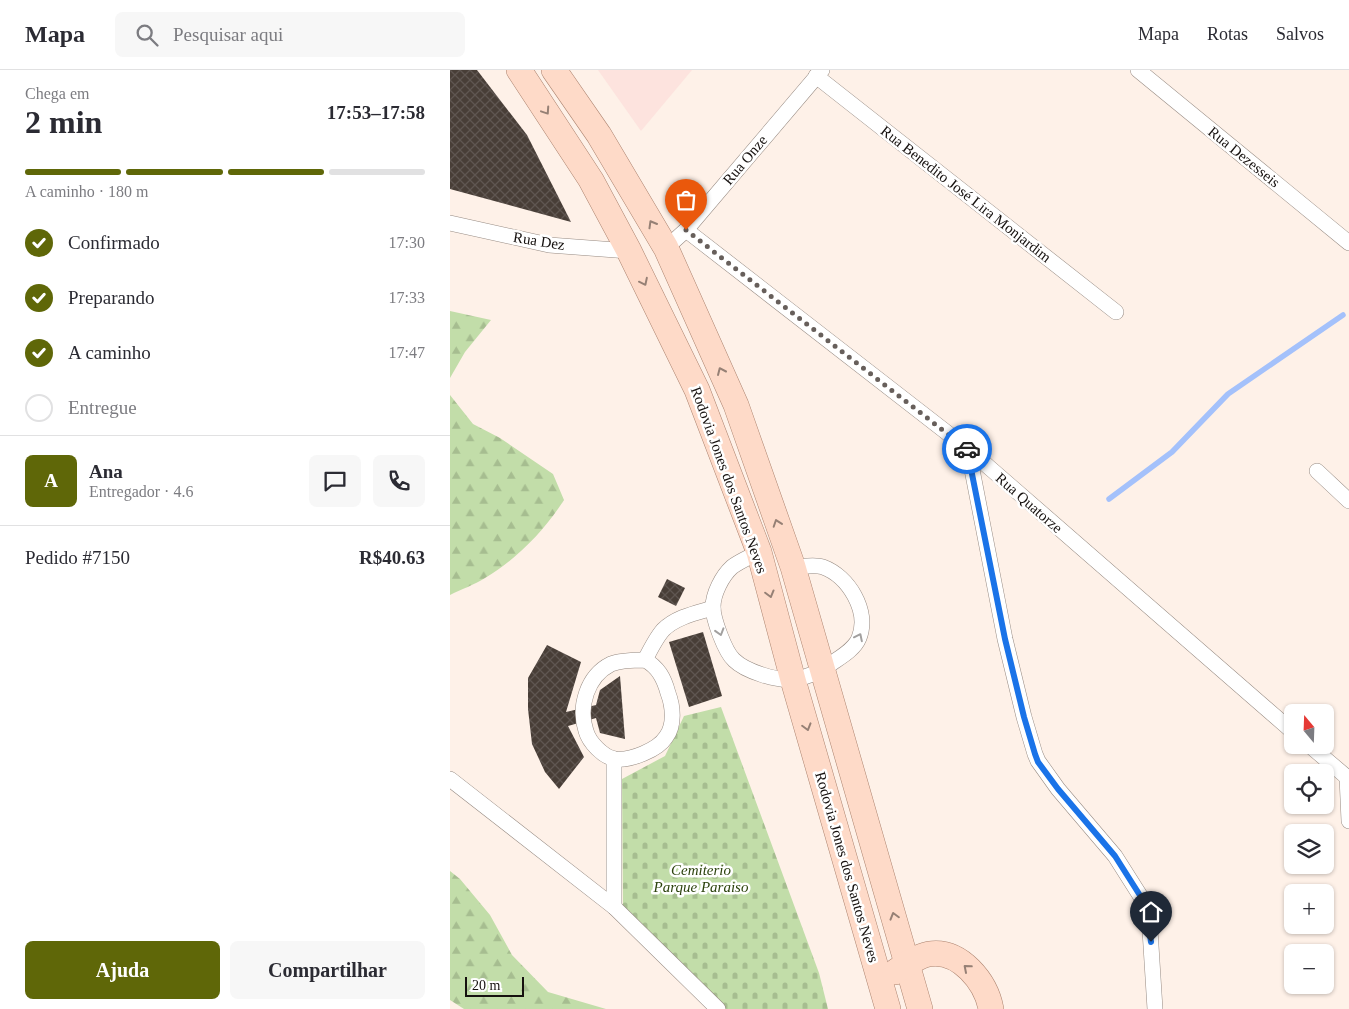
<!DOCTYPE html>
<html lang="pt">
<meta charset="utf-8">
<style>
:root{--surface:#fff;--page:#f7f7f7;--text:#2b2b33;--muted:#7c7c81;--line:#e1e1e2;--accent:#5f6708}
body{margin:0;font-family:"Times New Roman",serif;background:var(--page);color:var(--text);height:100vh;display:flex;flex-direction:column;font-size:19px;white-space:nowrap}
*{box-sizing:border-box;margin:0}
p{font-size:16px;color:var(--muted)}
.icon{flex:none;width:28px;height:28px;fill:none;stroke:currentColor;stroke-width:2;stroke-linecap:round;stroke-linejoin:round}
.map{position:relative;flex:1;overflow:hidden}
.side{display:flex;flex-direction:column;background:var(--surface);width:450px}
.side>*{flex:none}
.needle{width:32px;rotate:341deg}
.controls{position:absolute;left:834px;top:634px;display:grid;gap:10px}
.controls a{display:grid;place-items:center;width:50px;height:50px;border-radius:8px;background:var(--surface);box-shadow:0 1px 4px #0004;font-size:25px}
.scale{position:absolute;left:15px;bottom:12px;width:59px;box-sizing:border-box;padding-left:5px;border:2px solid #16110f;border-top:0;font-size:14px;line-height:18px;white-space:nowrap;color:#16110f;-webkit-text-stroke:4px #fff;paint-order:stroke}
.pin{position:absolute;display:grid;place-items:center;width:42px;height:42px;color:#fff;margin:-51px -21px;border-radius:50% 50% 50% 0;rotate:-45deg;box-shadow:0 0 5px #0007}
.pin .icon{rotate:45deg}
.courier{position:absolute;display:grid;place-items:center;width:50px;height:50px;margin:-25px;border:4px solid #1a73e8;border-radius:50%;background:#fff;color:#222;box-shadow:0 1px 6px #0007}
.summary em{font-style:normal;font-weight:600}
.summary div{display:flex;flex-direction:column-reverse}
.summary{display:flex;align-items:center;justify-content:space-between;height:85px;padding:0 25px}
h1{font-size:32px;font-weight:600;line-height:38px}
.bar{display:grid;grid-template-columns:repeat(4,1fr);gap:8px 5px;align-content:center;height:60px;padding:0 25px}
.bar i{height:6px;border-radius:4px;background:var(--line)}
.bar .active{background:var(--accent)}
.bar p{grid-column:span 4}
.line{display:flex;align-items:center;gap:12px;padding:0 25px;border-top:1px solid var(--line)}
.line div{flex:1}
.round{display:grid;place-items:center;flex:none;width:52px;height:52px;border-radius:8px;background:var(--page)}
ol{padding:0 25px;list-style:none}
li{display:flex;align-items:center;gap:15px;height:55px}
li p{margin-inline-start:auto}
li .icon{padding:5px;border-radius:50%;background:var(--accent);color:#fff;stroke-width:4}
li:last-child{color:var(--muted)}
li i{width:28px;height:28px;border:2px solid var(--line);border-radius:50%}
.cta{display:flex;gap:10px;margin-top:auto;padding:10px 25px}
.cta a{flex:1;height:58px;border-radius:8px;background:var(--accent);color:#fff;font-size:20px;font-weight:600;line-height:58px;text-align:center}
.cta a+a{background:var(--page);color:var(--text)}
header{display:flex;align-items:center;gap:30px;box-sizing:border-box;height:70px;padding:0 25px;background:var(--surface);border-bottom:1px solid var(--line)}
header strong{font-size:24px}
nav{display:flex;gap:28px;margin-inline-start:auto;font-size:18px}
.search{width:350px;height:45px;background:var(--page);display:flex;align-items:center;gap:12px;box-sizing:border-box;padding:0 18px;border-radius:8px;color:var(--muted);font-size:19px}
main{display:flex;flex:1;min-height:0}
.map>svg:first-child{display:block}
</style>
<header>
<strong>Mapa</strong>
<div class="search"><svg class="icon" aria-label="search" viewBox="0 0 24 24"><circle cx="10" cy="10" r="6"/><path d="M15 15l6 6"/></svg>Pesquisar aqui</div>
<nav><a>Mapa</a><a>Rotas</a><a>Salvos</a></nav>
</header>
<main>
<section class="side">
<div class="summary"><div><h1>2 min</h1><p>Chega em</p></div><em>17:53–17:58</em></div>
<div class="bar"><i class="active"></i><i class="active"></i><i class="active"></i><i></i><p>A caminho · 180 m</p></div>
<ol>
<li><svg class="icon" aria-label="check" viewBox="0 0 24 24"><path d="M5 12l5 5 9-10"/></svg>Confirmado<p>17:30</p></li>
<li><svg class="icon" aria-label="check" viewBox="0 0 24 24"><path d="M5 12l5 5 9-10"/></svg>Preparando<p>17:33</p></li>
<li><svg class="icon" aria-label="check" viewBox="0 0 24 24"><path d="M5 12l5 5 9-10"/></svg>A caminho<p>17:47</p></li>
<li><i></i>Entregue</li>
</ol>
<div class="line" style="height:90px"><b class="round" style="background:var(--accent);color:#fff">A</b><div><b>Ana</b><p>Entregador · 4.6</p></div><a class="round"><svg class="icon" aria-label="chat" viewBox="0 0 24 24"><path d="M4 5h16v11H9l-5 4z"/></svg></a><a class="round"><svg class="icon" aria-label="phone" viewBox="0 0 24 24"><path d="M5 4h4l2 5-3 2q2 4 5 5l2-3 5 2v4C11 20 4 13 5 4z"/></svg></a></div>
<div class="line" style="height:65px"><div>Pedido #7150</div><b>R$40.63</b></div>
<div class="cta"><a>Ajuda</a><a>Compartilhar</a></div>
</section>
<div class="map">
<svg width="899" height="939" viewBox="0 0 899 939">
<defs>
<pattern id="forest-firs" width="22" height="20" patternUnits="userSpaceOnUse" patternTransform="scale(1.25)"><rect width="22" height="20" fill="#c2dda9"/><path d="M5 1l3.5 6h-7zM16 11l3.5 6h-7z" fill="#a6bd90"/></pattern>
<pattern id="cemetery-stones" width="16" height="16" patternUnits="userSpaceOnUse" patternTransform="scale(1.25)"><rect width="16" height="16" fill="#c2dda9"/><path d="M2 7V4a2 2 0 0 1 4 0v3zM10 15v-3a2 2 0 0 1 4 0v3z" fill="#a6bd90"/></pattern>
<pattern id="building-cross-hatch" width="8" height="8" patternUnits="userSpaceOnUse" patternTransform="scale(1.25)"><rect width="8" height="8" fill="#483e37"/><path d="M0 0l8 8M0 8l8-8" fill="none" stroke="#5f5651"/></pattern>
</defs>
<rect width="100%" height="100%" fill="#fef1e8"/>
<polygon fill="#fde3de" points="148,0 242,0 191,61"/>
<g fill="url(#forest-firs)">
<polygon points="0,241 41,250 15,282 0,308"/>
<path d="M 0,325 L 23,354 L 50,368 L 103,404 L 114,430 C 94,461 67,489 35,508 C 24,515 12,519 0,525 Z"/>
<polygon points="0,801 10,809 40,845 62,885 98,922 156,939 14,939 0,930"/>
</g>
<polygon fill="url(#cemetery-stones)" points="271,637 369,903 378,939 273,939 173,843 172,709 215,686 234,646"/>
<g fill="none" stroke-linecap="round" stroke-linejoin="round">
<polyline stroke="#a4c1fb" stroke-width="5.5" points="659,429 722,382 778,324 893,245"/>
</g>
<g fill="url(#building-cross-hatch)">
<polygon points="0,0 27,0 77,65 121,152 0,119"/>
<polygon points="217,509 235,518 226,536 208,527"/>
<polygon points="253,562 272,626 239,637 219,572"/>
<polygon points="97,575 131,592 116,642 146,635 150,620 170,606 175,669 150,663 146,648 118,656 134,687 109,719 95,702 82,674 78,639 78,608"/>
</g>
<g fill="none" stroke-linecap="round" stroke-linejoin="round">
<defs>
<g id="street">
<polyline points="688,0 899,173"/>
<polyline points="366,6 666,242"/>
<polyline points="0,153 99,175 179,181"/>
<polyline points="236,160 518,379 842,661"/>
<polyline points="216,178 236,160 372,0"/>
<polyline points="518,379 555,569 574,647 585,684 588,691 608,719 665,786 691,827 697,841 700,860 705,939"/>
<polyline points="867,401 899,431"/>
<path d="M 309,482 C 300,487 290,491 282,497 C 272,506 263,524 263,537 C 263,549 275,582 284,590 C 295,601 328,612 344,609 C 359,607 374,600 385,591 C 394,585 405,578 409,568 C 420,541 398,506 373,497 C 364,494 352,497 343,497"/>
<path d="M 195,590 C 208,597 214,608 218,623 C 223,636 225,655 216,667 C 208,680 180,691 165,689 C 153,687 139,672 136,661 C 128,637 137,606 161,594 C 171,590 184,590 195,590 Z"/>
<path d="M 195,590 C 200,580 206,568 213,560 C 226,547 246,543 263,538"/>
<polyline points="859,675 899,709"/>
<polyline points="164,689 164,837"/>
<polyline points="897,707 899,751"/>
<polyline points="0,709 164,837 268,939"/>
</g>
<g id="primary">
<polyline points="69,0 141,110 179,181 247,320 309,482 343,610 438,939"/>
<polyline points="104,0 149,65 216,178 286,335 343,497 470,939"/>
<path d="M 445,902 C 455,895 468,886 479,884 C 510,879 536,912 541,939"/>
</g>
</defs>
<use href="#street" stroke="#978b83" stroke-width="16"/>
<use href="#primary" stroke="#ac836f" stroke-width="26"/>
<use href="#street" stroke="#fff" stroke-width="15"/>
<use href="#primary" stroke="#fedac8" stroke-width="25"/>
</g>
<defs><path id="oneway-chevron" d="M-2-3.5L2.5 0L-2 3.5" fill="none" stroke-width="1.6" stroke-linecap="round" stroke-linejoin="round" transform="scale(1.25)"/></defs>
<g stroke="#968075">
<use href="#oneway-chevron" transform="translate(96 41) rotate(56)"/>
<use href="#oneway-chevron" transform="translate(202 154) rotate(-120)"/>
<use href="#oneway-chevron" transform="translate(194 212) rotate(64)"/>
<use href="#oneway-chevron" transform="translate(271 301) rotate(-114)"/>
<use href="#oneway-chevron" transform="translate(327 453) rotate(-109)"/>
<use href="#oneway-chevron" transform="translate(320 524) rotate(75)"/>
<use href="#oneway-chevron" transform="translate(357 657) rotate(74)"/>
<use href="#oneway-chevron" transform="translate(444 846) rotate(-106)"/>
<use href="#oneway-chevron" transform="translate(517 898) rotate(-139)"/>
</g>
<g stroke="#a2a09f">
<use href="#oneway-chevron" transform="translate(270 562) rotate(73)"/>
<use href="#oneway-chevron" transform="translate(409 567) rotate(-64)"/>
</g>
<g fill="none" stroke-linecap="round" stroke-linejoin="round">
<polyline stroke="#675f5b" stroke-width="5" stroke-dasharray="0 9" points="236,160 517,379"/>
<polyline stroke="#1a73e8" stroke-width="6" points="517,379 555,569 574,647 585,684 588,692 608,719 665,786 691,827 697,841 701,872"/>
</g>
<g text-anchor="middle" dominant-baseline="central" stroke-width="5" stroke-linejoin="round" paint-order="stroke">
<g font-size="15" fill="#16110f" stroke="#fff">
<text transform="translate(794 87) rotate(39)">Rua Dezesseis</text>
<text transform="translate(295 90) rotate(-50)">Rua Onze</text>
<text transform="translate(516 124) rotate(38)">Rua Benedito José Lira Monjardim</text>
<text transform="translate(89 171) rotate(9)">Rua Dez</text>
<text transform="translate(279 410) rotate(70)">Rodovia Jones dos Santos Neves</text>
<text transform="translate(579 433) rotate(41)">Rua Quatorze</text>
<text transform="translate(397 797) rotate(74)">Rodovia Jones dos Santos Neves</text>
</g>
<g font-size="15" font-style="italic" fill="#2b420c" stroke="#fff">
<text x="251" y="800">Cemiterio<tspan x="251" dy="17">Parque Paraiso</tspan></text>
</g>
</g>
</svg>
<div class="controls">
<a><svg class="needle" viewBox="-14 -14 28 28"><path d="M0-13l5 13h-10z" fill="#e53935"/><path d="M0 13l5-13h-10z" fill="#7c7c81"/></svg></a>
<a><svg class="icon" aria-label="locate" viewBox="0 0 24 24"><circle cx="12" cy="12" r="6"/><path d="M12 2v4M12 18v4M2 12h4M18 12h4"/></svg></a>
<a><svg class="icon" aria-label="layers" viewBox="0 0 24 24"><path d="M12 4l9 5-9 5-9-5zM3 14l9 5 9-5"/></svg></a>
<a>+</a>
<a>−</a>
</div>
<div class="scale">20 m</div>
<div class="pin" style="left:236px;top:160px;background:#ea580c"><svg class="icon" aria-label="bag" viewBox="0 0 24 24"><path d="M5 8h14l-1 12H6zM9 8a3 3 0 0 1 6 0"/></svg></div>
<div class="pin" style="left:701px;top:872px;background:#1f2937"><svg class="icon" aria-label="home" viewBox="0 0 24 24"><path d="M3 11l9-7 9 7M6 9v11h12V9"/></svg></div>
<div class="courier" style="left:517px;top:379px"><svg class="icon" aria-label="car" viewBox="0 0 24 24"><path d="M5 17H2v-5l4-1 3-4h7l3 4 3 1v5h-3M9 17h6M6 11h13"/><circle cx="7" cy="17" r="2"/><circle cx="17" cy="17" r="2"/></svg></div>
</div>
</main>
